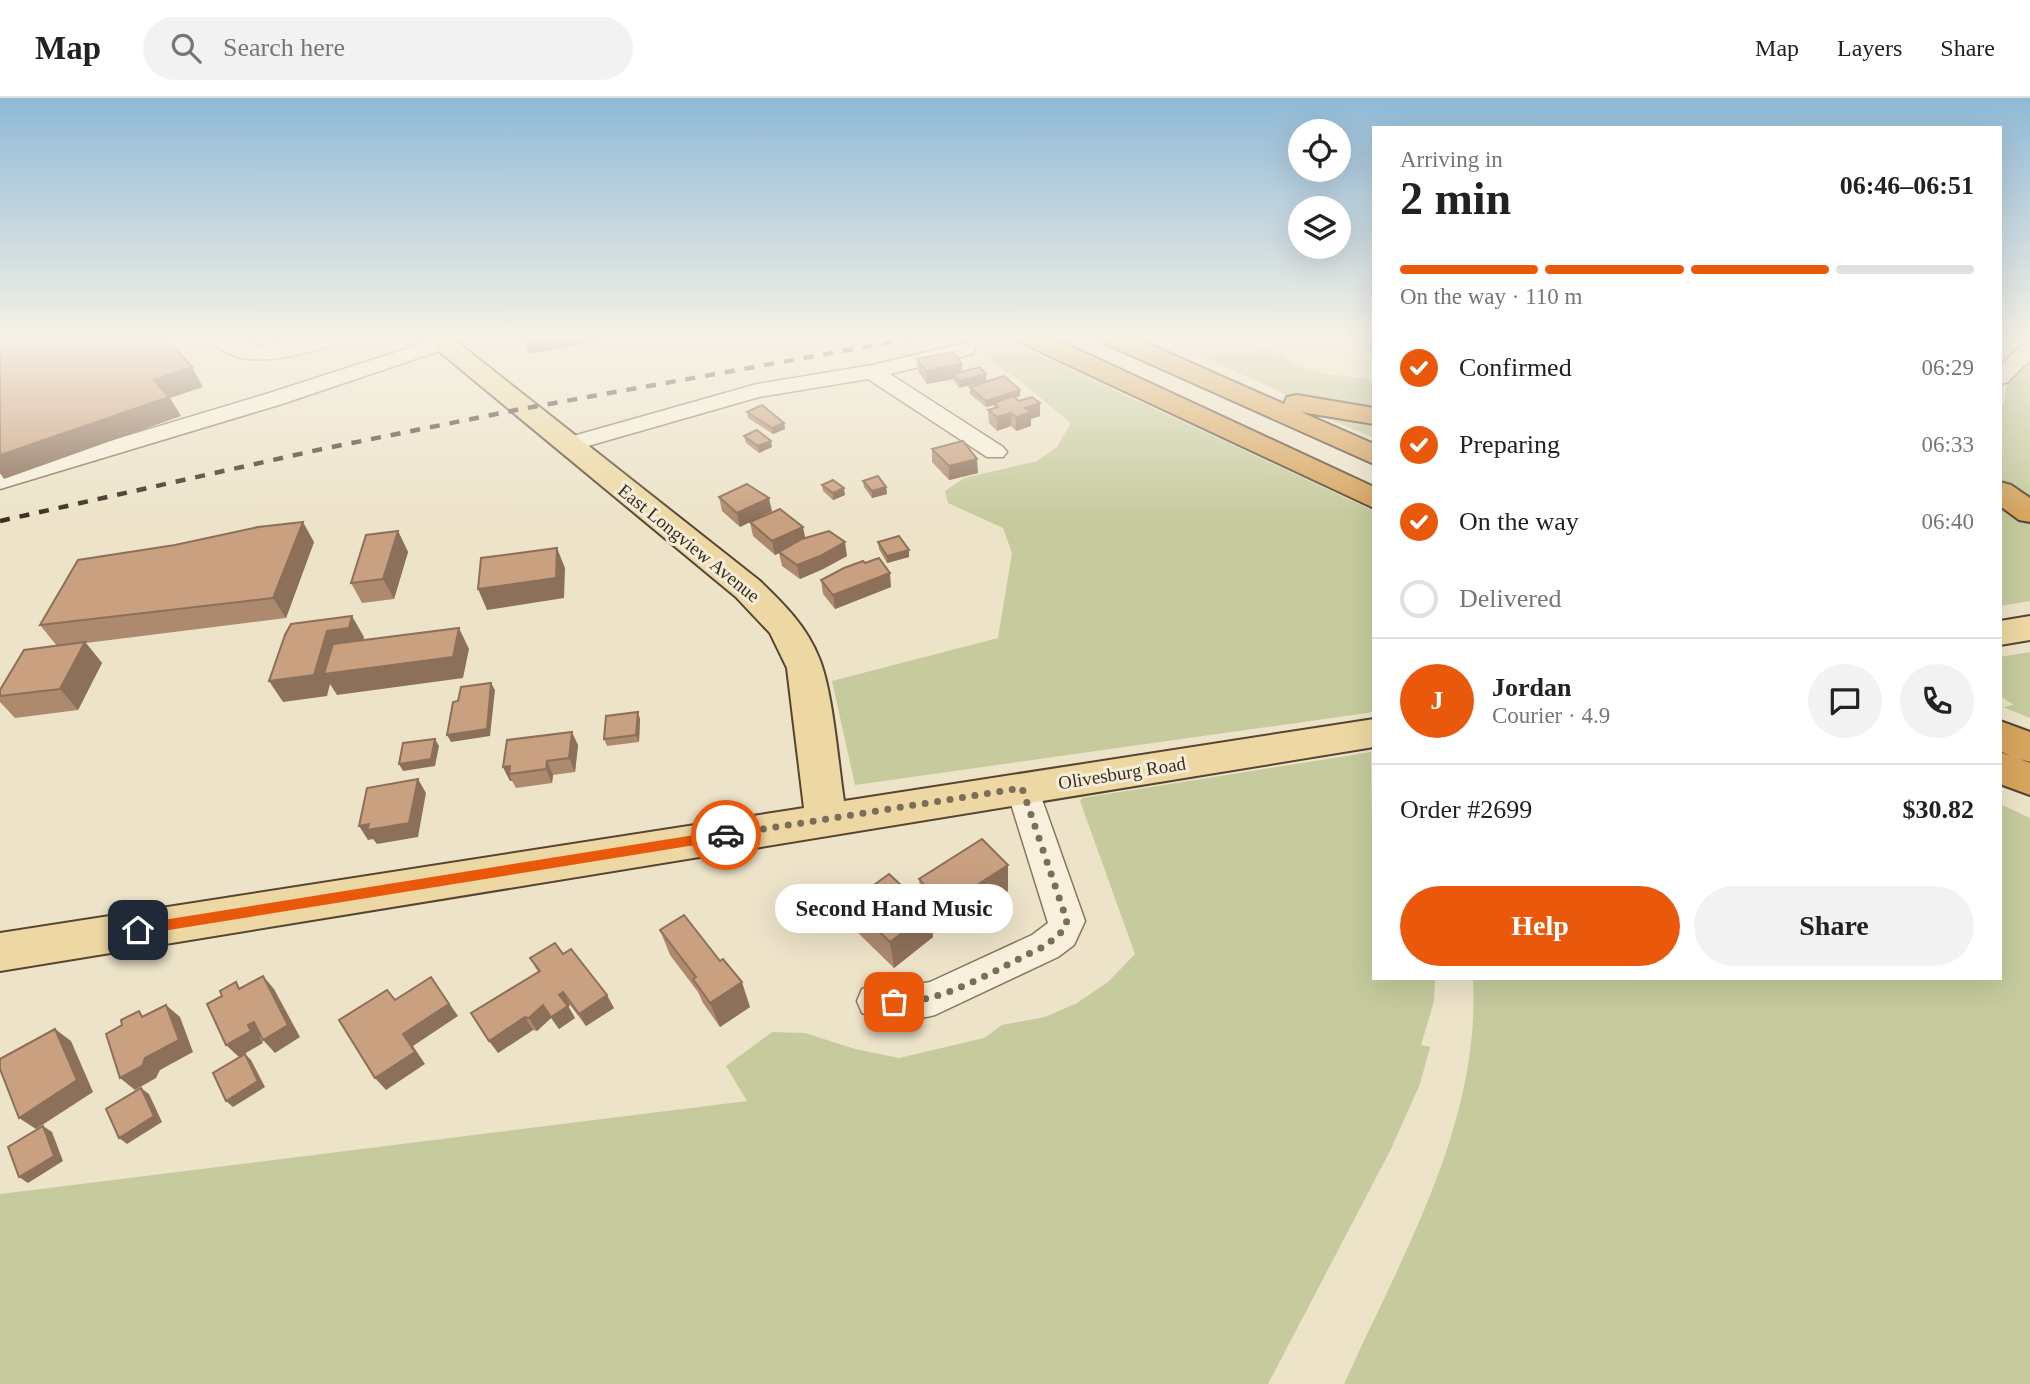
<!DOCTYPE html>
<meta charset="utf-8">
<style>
:root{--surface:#fff;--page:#f2f2f2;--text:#222;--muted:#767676;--line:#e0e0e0;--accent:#ea580c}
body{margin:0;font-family:"Times New Roman",serif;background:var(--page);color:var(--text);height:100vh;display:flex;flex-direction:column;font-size:26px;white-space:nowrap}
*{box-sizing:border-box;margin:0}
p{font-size:23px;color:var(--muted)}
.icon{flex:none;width:38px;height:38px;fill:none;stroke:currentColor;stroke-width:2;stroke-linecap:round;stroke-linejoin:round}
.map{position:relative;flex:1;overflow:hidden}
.sheet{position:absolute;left:1372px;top:28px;width:630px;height:854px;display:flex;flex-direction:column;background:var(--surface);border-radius:0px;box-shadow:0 7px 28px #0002}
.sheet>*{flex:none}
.fabs{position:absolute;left:1288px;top:21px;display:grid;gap:14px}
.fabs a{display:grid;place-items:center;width:63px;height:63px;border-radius:50%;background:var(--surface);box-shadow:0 7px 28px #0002;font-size:35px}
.pin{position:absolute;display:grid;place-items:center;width:60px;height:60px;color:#fff;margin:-30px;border-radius:14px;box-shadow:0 4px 10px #0006}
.courier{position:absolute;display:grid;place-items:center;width:70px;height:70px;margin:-35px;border:5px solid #ea580c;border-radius:50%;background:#fff;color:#222;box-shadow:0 2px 9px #0007}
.bubble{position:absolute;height:49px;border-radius:24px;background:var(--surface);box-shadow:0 7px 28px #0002;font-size:23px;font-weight:700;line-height:49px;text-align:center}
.summary em{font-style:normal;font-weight:700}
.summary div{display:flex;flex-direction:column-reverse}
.summary{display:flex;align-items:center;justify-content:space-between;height:119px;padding:0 28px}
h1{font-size:46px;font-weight:700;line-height:52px}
.bar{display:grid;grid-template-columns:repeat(4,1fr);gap:10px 7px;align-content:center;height:84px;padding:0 28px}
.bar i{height:9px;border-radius:5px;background:var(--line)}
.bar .current{background:var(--accent)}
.bar p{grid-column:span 4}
.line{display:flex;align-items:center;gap:18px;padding:0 28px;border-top:2px solid var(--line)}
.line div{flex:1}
.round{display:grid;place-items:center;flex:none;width:74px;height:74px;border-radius:37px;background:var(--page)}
ol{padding:0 28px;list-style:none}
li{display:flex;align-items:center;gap:21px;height:77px}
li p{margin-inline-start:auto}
li .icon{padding:7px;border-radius:50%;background:var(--accent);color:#fff;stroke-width:4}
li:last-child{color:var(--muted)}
li i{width:38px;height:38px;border:4px solid var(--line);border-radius:50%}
.action{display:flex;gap:14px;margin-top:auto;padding:14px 28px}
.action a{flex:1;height:80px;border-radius:42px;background:var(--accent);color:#fff;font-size:28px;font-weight:700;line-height:80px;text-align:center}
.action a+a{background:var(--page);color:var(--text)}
header{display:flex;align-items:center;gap:42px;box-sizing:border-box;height:98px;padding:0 35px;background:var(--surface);border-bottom:2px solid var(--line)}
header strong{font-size:33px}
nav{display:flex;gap:38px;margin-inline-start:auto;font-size:24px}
.search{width:490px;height:63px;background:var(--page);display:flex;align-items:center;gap:18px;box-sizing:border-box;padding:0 24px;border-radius:38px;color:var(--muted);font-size:26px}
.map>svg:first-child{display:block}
</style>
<header>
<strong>Map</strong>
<div class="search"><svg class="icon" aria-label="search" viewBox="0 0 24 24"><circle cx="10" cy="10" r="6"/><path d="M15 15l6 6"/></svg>Search here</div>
<nav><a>Map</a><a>Layers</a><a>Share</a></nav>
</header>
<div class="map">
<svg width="2030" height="1286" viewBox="0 0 2030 1286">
<rect width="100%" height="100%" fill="#ede3c9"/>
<g fill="#c5cb9d">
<polygon points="1003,240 1374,413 1374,614 855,687 832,583 998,540 1012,455 1003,430 948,405 945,393 964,380 1037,363 1057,349 1071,325 1019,282 955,241"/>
<polygon points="1160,240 1238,242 1273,251 1292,265 1321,275 1374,282 1374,340 1322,318 1277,292"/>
<polygon points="2030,262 2030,503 2000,508 2000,307 2004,304 2007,285"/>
<polygon points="2030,554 2030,620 2003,609 2014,607 2000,598 2000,559"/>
<polygon points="1371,654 1374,880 1435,880 1434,903 1421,947 1430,949 1420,986 1390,1053 1268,1286 0,1286 0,1096 747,1003 726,968 772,934 805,935 855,951 899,960 984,940 1002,927 1045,919 1077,905 1108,884 1135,856 1080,703 1082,700"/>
<path d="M 2000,706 L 2030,720 L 2030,1286 L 1344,1286 C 1402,1157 1481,1026 1473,880 L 2000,880 Z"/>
</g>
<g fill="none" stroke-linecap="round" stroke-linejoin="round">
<defs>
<g id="minor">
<path d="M 210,240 L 234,240 L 260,248 L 310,240 L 347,240 L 344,244 C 306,254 240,280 210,240 Z"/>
<polygon points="434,242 448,242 452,246 448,250 282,306 0,391 0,376 266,296"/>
<polygon points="2030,244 2030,262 2008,284 2000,286 2000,267 2023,246"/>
<polygon points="964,245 975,251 972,256 890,276 1003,349 1007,354 1003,359 987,359 868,281 759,299 567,354 559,352 555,347 559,342 757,286 872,267"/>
<path d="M 1022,678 L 1034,681 L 1038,690 L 1085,823 L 1074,847 L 1058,859 L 935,917 C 911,923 886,924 862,915 L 857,903 L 862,891 C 884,883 907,889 930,884 L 1032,837 L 1048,825 L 1006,690 L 1010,681 Z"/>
</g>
<g id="major">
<path d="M 423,240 L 452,240 L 760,483 C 784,506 807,529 819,560 C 833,594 838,664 844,703 L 1374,621 L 1374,649 L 0,873 L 0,835 L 804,710 L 787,570 L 770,535 L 736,499 Z"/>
<polygon points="2030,518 2030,542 2000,547 2000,523"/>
</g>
<g id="highway">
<polygon points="1019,240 1053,240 1374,389 1374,410 1022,245"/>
<polygon points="1101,240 1135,240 1284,306 1287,299 1297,297 1374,310 1374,326 1301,314 1374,346 1374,366 1104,245"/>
<polygon points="2000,384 2011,387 2030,400 2030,424 2019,422 2000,408"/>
<polygon points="2000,623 2030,634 2030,664 2020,661 2030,665 2030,697 2000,686 2000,654 2011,658 2000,653"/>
</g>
</defs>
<use href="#minor" stroke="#89765e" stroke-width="3"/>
<use href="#major" stroke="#574432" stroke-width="4"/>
<use href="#highway" stroke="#574432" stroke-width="4"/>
<use href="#minor" fill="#f8f0dc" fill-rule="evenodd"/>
<use href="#major" fill="#edd8a3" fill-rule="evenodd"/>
<use href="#highway" fill="#d7a55e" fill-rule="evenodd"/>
<polyline stroke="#3a2d21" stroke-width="4.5" stroke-dasharray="10 10" stroke-linecap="butt" points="0,423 322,351 521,311 915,240"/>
</g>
<g fill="#ad8a6e">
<polygon points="1363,240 1374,240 1374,256 1363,248 1364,241"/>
<polygon points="917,261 962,266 962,274 986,276 986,283 959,290 953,281 927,286 918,273"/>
<polygon points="970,289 1020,292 1020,298 1015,300 1040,318 1031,321 1031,328 1016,333 1011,328 997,333 989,325 988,312 994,310 994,307 986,309 970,296"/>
<polygon points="747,314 784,325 785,331 773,336 748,320"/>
<polygon points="744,338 772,349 759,355 746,345"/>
<polygon points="932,351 978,375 949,382 932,364"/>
<polygon points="863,383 886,389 887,396 872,400 864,389"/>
<polygon points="822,387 845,397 833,402 823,393"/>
<polygon points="719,399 772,413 740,429 722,413"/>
<polygon points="750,424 805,440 847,458 823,471 800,481 782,468 779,455 775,457 753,438"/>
<polygon points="398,433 408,454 394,501 362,505 351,485"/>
<polygon points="314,444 286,520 86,545 102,565 78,612 15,620 0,604 0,592 57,548 40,527"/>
<polygon points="878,444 909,459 887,465 879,451"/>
<polygon points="865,465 891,489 835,511 823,496 821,482"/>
<polygon points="640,621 639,644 607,648 604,641"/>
<polygon points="578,647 575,674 553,677 552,685 516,690 512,683 510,683 503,669"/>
<polygon points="919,781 1008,793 946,834 930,816 933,839 894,870 854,831 849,805 922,806"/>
<polygon points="660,832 750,909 720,929 703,905 698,894 670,857"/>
<polygon points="563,856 614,910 586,928 570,907 568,908 575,920 559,931 551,920 537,933 533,932 498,955 538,874 530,860"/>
</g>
<g fill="#8d705a">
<polygon points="524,240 616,240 529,256"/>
<polygon points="962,266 962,279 953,276 953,281 927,286 926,273"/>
<polygon points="192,269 203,289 170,300 181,318 4,381 0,375 0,357 154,282"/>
<polygon points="986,276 986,283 959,290 959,283"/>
<polygon points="1020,292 1020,298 995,306 994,305 994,307 986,309 986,303"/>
<polygon points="1040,305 1040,318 1031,321 1031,328 1016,333 1016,319 1025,310"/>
<polygon points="1011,315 1011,328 997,333 997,319"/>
<polygon points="784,325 785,331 773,336 772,330"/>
<polygon points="771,343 772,349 759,355 758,348"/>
<polygon points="977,361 978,375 949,382 949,368"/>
<polygon points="886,389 887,396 872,400 872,393"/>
<polygon points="844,390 845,397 833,402 833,395"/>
<polygon points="769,400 772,413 740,429 737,415"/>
<polygon points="303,424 314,444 286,520 273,500"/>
<polygon points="803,429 806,443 775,457 772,443"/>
<polygon points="398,433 408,454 394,501 383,481"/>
<polygon points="845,444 847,458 823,471 800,481 797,467"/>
<polygon points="557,450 565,470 564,500 487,512 478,491"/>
<polygon points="909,452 909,459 887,465 887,458"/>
<polygon points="890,475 891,489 835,511 833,497"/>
<polygon points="352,518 364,539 361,551 459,530 469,551 463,580 337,597 330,586 327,598 283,604 269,583 327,533"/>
<polygon points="85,544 102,565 78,612 60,591"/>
<polygon points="491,585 495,592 490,638 451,644 447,637"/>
<polygon points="638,614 640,621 639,644 636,637"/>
<polygon points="572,634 578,647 575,674 569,660"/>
<polygon points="435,641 439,648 435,668 403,673 399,666"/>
<polygon points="547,663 553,677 552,685 546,671"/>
<polygon points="510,668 509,676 512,683 510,683 503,669"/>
<polygon points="418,681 426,695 418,739 377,746 373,741 368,742 359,728"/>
<polygon points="1008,767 1008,793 946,834 944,808"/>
<polygon points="930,814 933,839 894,870 890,844"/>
<polygon points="263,878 274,891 300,939 275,955 263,942"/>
<polygon points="431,879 458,918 413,948 425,966 386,992 375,980 403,936"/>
<polygon points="742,884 750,909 720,929 710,905"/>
<polygon points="563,894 570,907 568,908 575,920 559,931 551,919 559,897"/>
<polygon points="607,897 614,910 586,928 579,916"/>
<polygon points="166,907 180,919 193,954 160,972 156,980 135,992 120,980"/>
<polygon points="543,907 551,920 537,933 529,920"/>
<polygon points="525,919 533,932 498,955 489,943"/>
<polygon points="254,924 266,936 260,939 263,945 239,959 226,947 248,927"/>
<polygon points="55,931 71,943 93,994 36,1031 19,1020"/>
<polygon points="245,956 251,962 265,989 233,1009 226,1003"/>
<polygon points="141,990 149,996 162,1024 127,1046 119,1040"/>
<polygon points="43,1028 52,1034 63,1063 28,1085 19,1079"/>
</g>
<g fill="#c9a080" stroke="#8d705a" stroke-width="2">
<polygon points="0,240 82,240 83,243 92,240 166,240 192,269 154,282 169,299 0,357"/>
<polygon points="953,254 962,266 926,273 917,261"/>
<polygon points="980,269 986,276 959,283 953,276"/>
<polygon points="1004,278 1020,292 986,303 970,289"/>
<polygon points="1013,298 1019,303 1032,299 1040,305 1025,310 1031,314 1016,319 1011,315 997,319 988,312 998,309 994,305"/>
<polygon points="762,307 784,325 772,330 747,314"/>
<polygon points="757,332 771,343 758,348 744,338"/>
<polygon points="963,343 977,361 949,368 932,351"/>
<polygon points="878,378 886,389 872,393 863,383"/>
<polygon points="833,382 844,390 833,395 822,387"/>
<polygon points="747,386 769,400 737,415 719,399"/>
<polygon points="780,411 803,429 772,443 750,424"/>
<polygon points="303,424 273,500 40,527 78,462 175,447 258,429"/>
<polygon points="398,433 383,481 351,485 366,437"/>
<polygon points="829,433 845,444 820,458 797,467 779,454 802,441"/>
<polygon points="899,438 909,452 887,458 878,444"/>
<polygon points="557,450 556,480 478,491 481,460"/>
<polygon points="879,460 890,475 833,497 821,482 844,470 863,463 865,465"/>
<polygon points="352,518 349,530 327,533 314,577 269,583 285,537 291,526"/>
<polygon points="459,530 453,559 324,576 333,546"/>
<polygon points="85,544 60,591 0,598 0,592 24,552"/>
<polygon points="491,585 487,631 447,637 453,604 458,603 461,589"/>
<polygon points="638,614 636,637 604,641 606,618"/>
<polygon points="572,634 569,660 547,663 546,671 509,676 510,668 503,669 507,642"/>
<polygon points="435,641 431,661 399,666 403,645"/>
<polygon points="418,681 409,725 367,732 369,726 359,728 367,690"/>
<polygon points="982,741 1008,767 944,808 919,781"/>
<polygon points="889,776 930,814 890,844 849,805"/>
<polygon points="684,817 720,863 723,861 742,884 710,905 693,881 696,879 660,832"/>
<polygon points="555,845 563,856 571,851 607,897 579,916 563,894 559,897 568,908 551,919 543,907 529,920 525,919 489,943 471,915 540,873 530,860"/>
<polygon points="263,878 288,927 263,942 254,924 248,927 251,933 226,947 207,906 222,898 220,893 236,884 239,891"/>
<polygon points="431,879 449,906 403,936 415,954 375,980 339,922 387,892 395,902"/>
<polygon points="166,907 179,942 145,960 142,968 120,980 106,936 122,927 121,922 139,913 142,919"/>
<polygon points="55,931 77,982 19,1020 0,971 0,961"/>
<polygon points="245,956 258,983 226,1003 213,975"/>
<polygon points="141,990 154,1018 119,1040 106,1011"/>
<polygon points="43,1028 54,1058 19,1079 8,1049"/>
</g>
<linearGradient id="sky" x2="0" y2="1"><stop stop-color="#8fb9d6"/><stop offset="0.57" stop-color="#f7f2e7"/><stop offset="1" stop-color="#f7f2e7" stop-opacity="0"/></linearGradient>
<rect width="2030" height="421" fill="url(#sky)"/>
<polygon fill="#ea580c" points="726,732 732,737 726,742 138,837 131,832 138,826"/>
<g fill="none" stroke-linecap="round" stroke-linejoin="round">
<path stroke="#796d5c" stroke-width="7" stroke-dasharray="0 12.6" d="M 726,737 L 1022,690 L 1067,823 L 1060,836 L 1045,848 C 1001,868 942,907 894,904"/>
</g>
<g text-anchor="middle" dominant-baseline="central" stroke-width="6" stroke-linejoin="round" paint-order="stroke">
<g font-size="19" fill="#3a2d21" stroke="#f5edd8">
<text transform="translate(689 445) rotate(39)">East Longview Avenue</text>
<text transform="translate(1122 675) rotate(-9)">Olivesburg Road</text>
</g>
</g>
</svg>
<div class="fabs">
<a><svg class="icon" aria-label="locate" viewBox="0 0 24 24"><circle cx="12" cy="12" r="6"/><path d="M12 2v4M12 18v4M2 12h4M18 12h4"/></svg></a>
<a><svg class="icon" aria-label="layers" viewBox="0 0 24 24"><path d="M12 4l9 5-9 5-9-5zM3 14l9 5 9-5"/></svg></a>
</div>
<div class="pin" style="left:894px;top:904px;background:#ea580c"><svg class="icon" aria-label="bag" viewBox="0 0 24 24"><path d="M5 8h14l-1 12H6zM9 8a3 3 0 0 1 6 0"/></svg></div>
<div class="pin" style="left:138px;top:832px;background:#1f2937"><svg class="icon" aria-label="home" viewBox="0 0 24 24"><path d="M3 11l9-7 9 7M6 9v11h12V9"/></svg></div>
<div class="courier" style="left:726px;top:737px"><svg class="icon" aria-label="car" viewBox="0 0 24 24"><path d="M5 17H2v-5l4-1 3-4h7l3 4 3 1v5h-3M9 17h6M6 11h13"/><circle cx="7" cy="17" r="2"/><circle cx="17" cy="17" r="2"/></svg></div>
<div class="bubble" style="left:775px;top:786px;width:238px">Second Hand Music</div>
<section class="sheet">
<div class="summary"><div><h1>2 min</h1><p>Arriving in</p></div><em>06:46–06:51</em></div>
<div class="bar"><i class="current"></i><i class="current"></i><i class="current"></i><i></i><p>On the way · 110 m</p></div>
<ol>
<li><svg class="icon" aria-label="check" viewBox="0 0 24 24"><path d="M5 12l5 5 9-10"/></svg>Confirmed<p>06:29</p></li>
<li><svg class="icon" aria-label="check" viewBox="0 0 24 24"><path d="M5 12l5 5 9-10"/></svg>Preparing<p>06:33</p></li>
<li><svg class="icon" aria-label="check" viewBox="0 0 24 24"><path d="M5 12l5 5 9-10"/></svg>On the way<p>06:40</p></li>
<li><i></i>Delivered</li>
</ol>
<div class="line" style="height:126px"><b class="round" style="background:var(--accent);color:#fff">J</b><div><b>Jordan</b><p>Courier · 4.9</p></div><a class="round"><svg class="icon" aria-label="chat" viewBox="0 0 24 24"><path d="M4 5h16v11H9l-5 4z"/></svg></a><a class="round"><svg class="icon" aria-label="phone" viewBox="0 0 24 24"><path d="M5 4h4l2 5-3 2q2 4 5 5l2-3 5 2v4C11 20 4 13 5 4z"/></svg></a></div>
<div class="line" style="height:91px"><div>Order #2699</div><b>$30.82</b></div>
<div class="action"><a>Help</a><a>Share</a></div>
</section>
</div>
